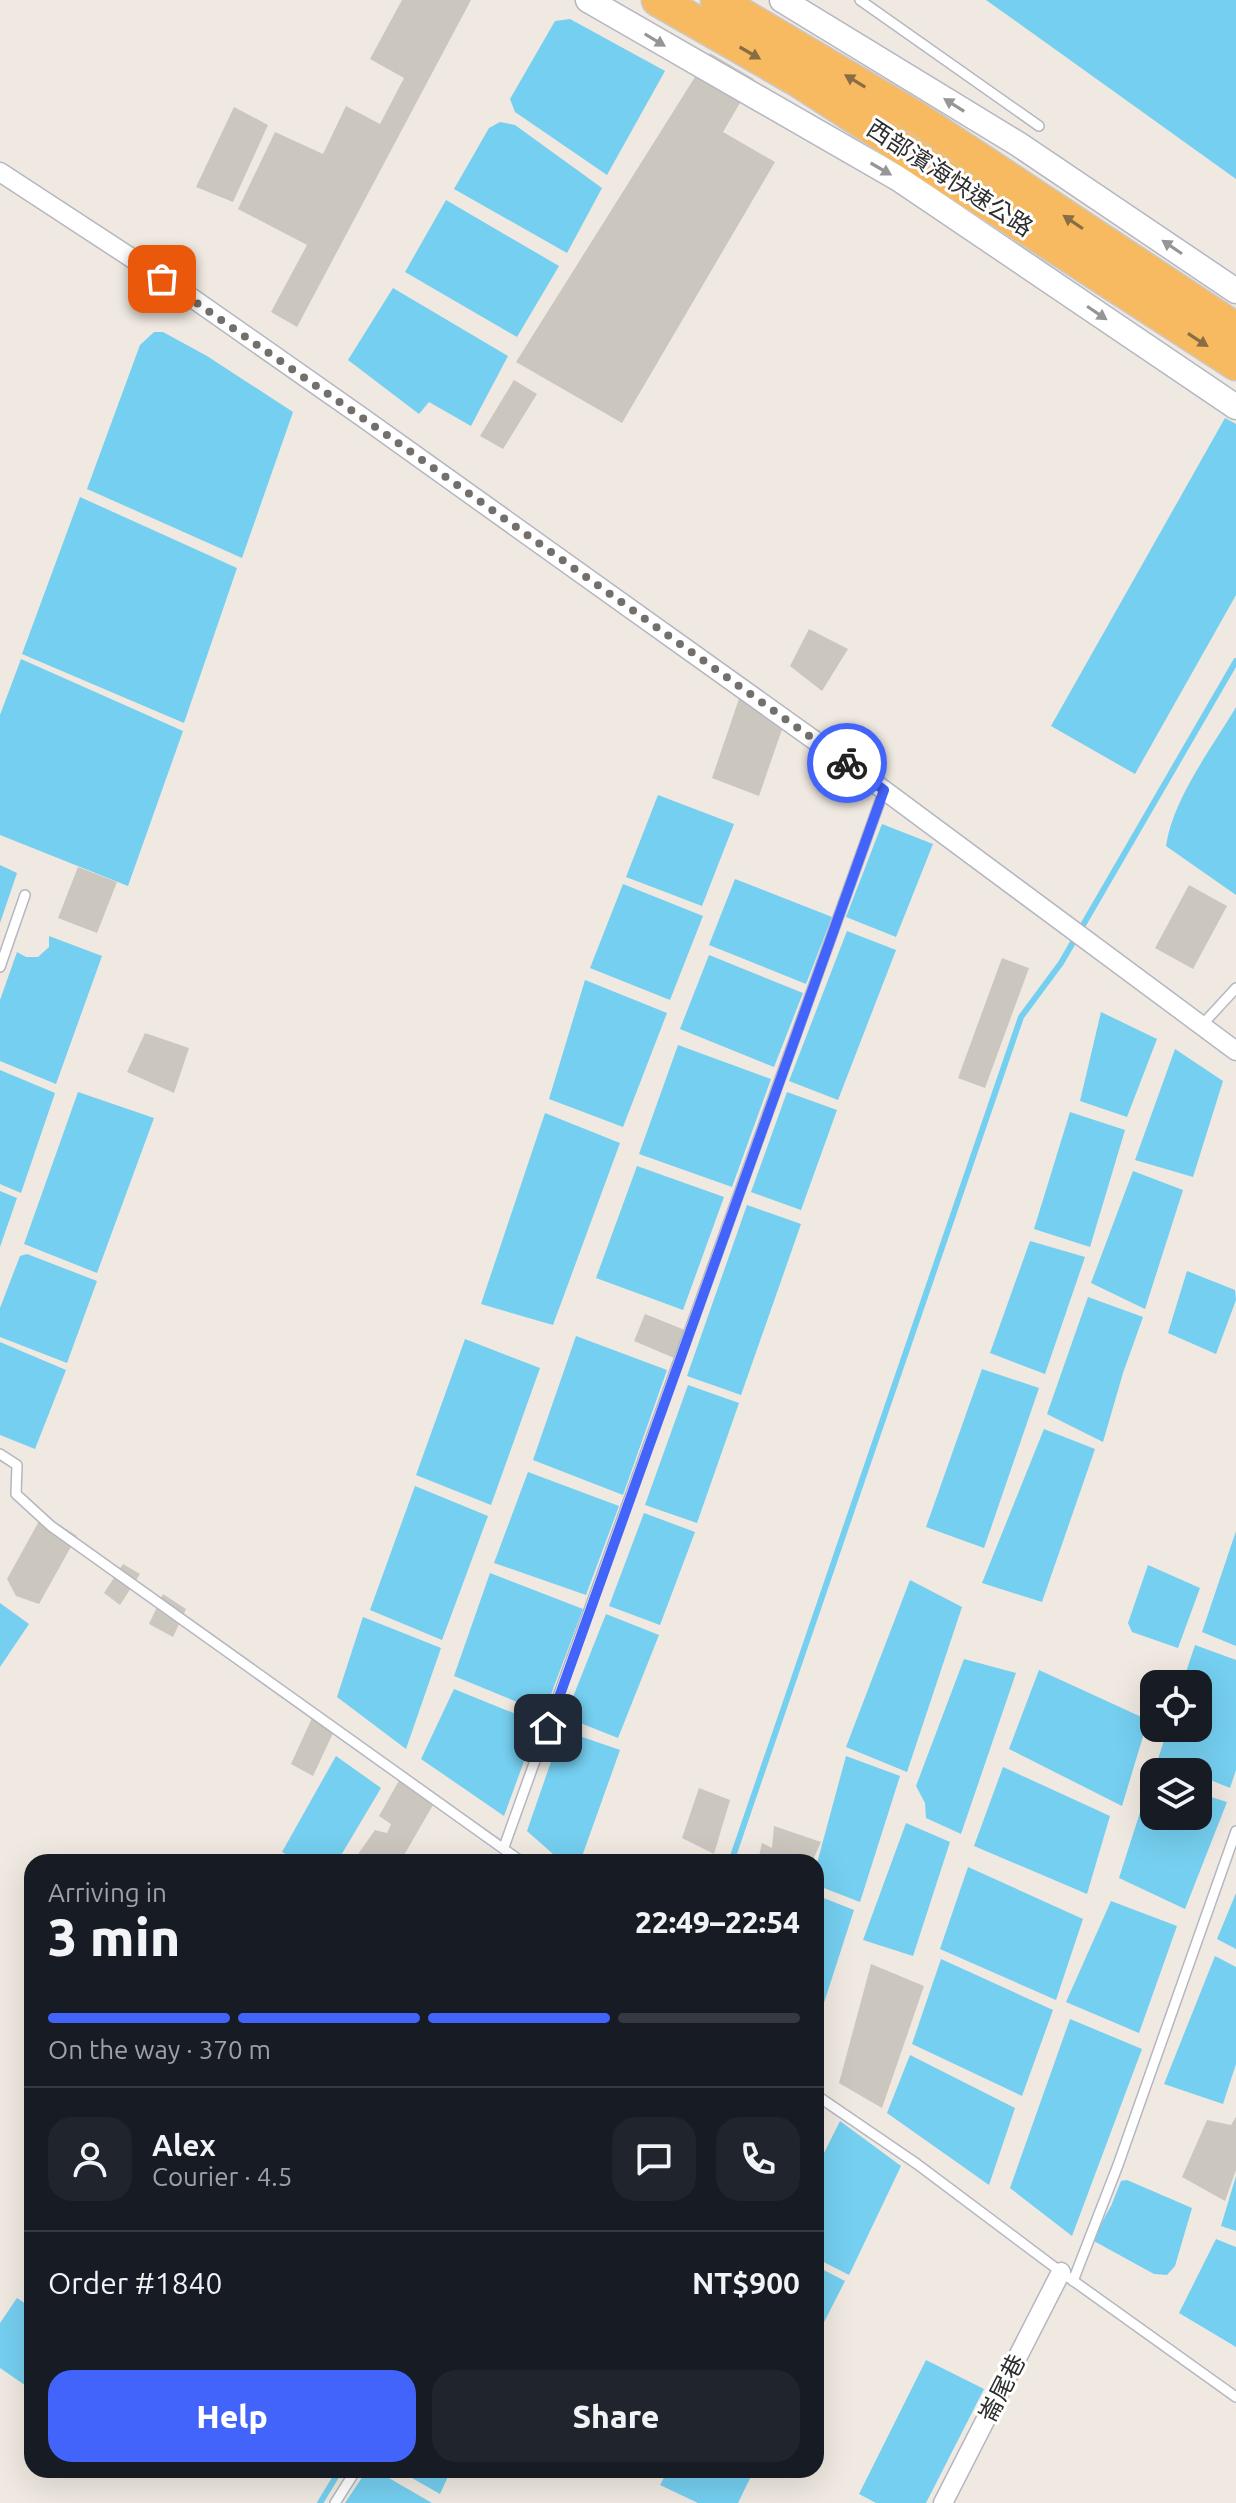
<!DOCTYPE html>
<meta charset="utf-8">
<style>
:root{--surface:#171b24;--page:#20242c;--text:#f1f3f6;--muted:#9ea1a6;--line:#363941;--accent:#4264fb}
body{margin:0;font-family:Ubuntu,"Noto Sans TC",sans-serif;background:var(--page);color:var(--text);height:100vh;display:flex;flex-direction:column;font-size:30px;white-space:nowrap}
*{box-sizing:border-box;margin:0}
p{font-size:26px;color:var(--muted)}
.icon{flex:none;width:44px;height:44px;fill:none;stroke:currentColor;stroke-width:2;stroke-linecap:round;stroke-linejoin:round}
.map{position:relative;flex:1;overflow:hidden}
.sheet{position:absolute;left:24px;top:1854px;width:800px;height:624px;display:flex;flex-direction:column;background:var(--surface);border-radius:24px;box-shadow:0 8px 32px #0002}
.sheet>*{flex:none}
.controls{position:absolute;left:1140px;top:1670px;display:grid;gap:16px}
.controls a{display:grid;place-items:center;width:72px;height:72px;border-radius:16px;background:var(--surface);box-shadow:0 8px 32px #0002;font-size:40px}
.pin{position:absolute;display:grid;place-items:center;width:68px;height:68px;color:#fff;margin:-34px;border-radius:16px;box-shadow:0 4px 12px #0006}
.courier{position:absolute;display:grid;place-items:center;width:80px;height:80px;margin:-40px;border:6px solid #4264fb;border-radius:50%;background:#fff;color:#222;box-shadow:0 2px 10px #0007}
.headline em{font-style:normal;font-weight:800}
.headline div{display:flex;flex-direction:column-reverse}
.headline{display:flex;align-items:center;justify-content:space-between;height:136px;padding:0 24px}
h1{font-size:52px;font-weight:800;line-height:60px}
.bar{display:grid;grid-template-columns:repeat(4,1fr);gap:12px 8px;align-content:center;height:96px;padding:0 24px}
.bar i{height:10px;border-radius:6px;background:var(--line)}
.bar .active{background:var(--accent)}
.bar p{grid-column:span 4}
.line{display:flex;align-items:center;gap:20px;padding:0 24px;border-top:2px solid var(--line)}
.line div{flex:1}
.round{display:grid;place-items:center;flex:none;width:84px;height:84px;border-radius:24px;background:var(--page)}
.primary-button{display:flex;gap:16px;margin-top:auto;padding:16px 24px}
.primary-button a{flex:1;height:92px;border-radius:24px;background:var(--accent);color:#fff;font-size:32px;font-weight:800;line-height:92px;text-align:center}
.primary-button a+a{background:var(--page);color:var(--text)}
.map>svg:first-child{display:block}
</style>
<div class="map">
<svg width="1236" height="2503" viewBox="0 0 1236 2503">
<rect width="100%" height="100%" fill="#efe9e1"/>
<g fill="#75cff0">
<polygon points="986,0 1236,0 1236,179 1017,22"/>
<polygon points="570,19 665,71 607,175 515,112 510,99 555,21"/>
<polygon points="500,122 515,125 602,188 567,253 454,189 489,128"/>
<polygon points="446,200 559,266 517,337 405,272"/>
<polygon points="393,288 508,356 471,426 429,402 419,414 348,360"/>
<polygon points="154,332 163,332 207,356 293,412 242,558 87,489 140,345"/>
<polygon points="1225,418 1236,424 1236,595 1135,774 1051,726"/>
<polygon points="80,497 237,568 184,723 22,654"/>
<polygon points="21,659 183,731 128,886 0,835 0,715"/>
<path d="M 1236,707 L 1236,895 L 1166,846 C 1173,798 1212,748 1236,707 Z"/>
<polygon points="658,795 734,824 702,906 626,877"/>
<polygon points="882,824 933,844 896,937 846,917"/>
<polygon points="0,865 17,873 0,923"/>
<polygon points="735,879 832,917 806,984 709,945"/>
<polygon points="623,884 703,916 670,1000 590,968"/>
<polygon points="847,931 896,950 838,1100 789,1081"/>
<polygon points="49,936 102,956 56,1084 0,1061 0,1000 17,952 26,957 38,957 49,947"/>
<polygon points="709,955 803,993 774,1067 680,1029"/>
<polygon points="585,980 667,1013 623,1127 549,1099"/>
<polygon points="1101,1012 1157,1039 1127,1117 1080,1101"/>
<polygon points="678,1045 771,1079 732,1187 639,1154"/>
<polygon points="1175,1049 1223,1081 1193,1177 1135,1160"/>
<polygon points="0,1070 55,1093 21,1193 0,1184"/>
<polygon points="78,1092 154,1118 97,1273 24,1244"/>
<polygon points="787,1092 837,1110 801,1210 751,1192"/>
<polygon points="1070,1112 1125,1130 1090,1247 1034,1229"/>
<polygon points="545,1113 620,1143 553,1325 481,1304"/>
<polygon points="637,1166 724,1197 683,1310 596,1278"/>
<polygon points="1133,1171 1183,1190 1145,1309 1091,1283"/>
<polygon points="0,1191 17,1198 0,1247"/>
<polygon points="747,1205 801,1224 741,1395 687,1376"/>
<polygon points="1030,1241 1085,1257 1045,1374 990,1353"/>
<polygon points="27,1254 97,1281 67,1363 0,1337 0,1308 20,1256"/>
<polygon points="1187,1271 1235,1290 1236,1300 1216,1354 1168,1333"/>
<polygon points="1088,1297 1143,1317 1123,1373 1103,1442 1047,1414"/>
<polygon points="576,1336 667,1370 623,1495 533,1460"/>
<polygon points="465,1339 540,1368 491,1505 416,1475"/>
<polygon points="0,1342 66,1370 35,1449 0,1435"/>
<polygon points="982,1369 1039,1388 984,1548 926,1527"/>
<polygon points="688,1385 739,1403 697,1523 645,1505"/>
<polygon points="1044,1429 1095,1449 1042,1602 982,1583"/>
<polygon points="528,1472 619,1506 586,1595 494,1563"/>
<polygon points="415,1486 488,1516 442,1640 370,1610"/>
<polygon points="644,1513 695,1532 660,1625 609,1606"/>
<polygon points="1236,1531 1236,1646 1202,1632"/>
<polygon points="1148,1565 1200,1588 1178,1648 1132,1632 1128,1623"/>
<polygon points="490,1573 583,1609 544,1713 454,1676"/>
<polygon points="910,1580 962,1607 907,1772 846,1747"/>
<polygon points="0,1603 29,1624 0,1667"/>
<polygon points="606,1614 659,1635 618,1738 565,1717"/>
<polygon points="363,1617 441,1648 406,1749 337,1697"/>
<polygon points="1195,1645 1236,1660 1236,1770 1230,1788 1198,1775 1198,1772 1190,1772 1158,1759 1168,1728 1198,1728 1198,1684 1182,1684"/>
<polygon points="964,1659 1016,1673 961,1834 926,1818 925,1803 916,1786"/>
<polygon points="1039,1670 1148,1720 1122,1806 1009,1749"/>
<polygon points="454,1689 538,1723 504,1816 421,1759"/>
<polygon points="562,1730 620,1750 580,1862 562,1862 527,1831"/>
<polygon points="336,1756 381,1788 337,1862 301,1862 282,1852"/>
<polygon points="846,1756 900,1776 860,1902 816,1885 816,1867"/>
<polygon points="1003,1767 1110,1816 1087,1894 974,1846"/>
<polygon points="1151,1778 1154,1779 1154,1816 1198,1816 1198,1793 1227,1802 1185,1909 1119,1878"/>
<polygon points="906,1823 950,1842 913,1956 863,1940"/>
<polygon points="968,1867 1083,1919 1056,2000 940,1949"/>
<polygon points="1236,1893 1236,1949 1217,1939"/>
<polygon points="816,1895 854,1910 821,2012 816,2011"/>
<polygon points="1111,1901 1177,1926 1139,2033 1066,2002"/>
<polygon points="1215,1956 1236,1967 1236,2064 1223,2104 1164,2084"/>
<polygon points="941,1959 1053,2010 1022,2096 912,2044"/>
<polygon points="1070,2019 1142,2049 1072,2236 1010,2188"/>
<polygon points="910,2055 1015,2108 989,2185 887,2113"/>
<polygon points="840,2121 901,2166 849,2275 816,2258 816,2169"/>
<polygon points="1236,2176 1236,2231 1221,2226"/>
<polygon points="1127,2180 1192,2208 1175,2266 1167,2275 1154,2274 1092,2240 1111,2206 1121,2181"/>
<polygon points="1216,2239 1236,2247 1236,2347 1179,2313"/>
<polygon points="816,2266 845,2281 816,2338"/>
<polygon points="17,2298 32,2308 32,2390 0,2368 0,2323"/>
<polygon points="926,2360 984,2389 926,2503 876,2503 859,2494"/>
<polygon points="367,2470 375,2470 432,2503 345,2503"/>
<polygon points="398,2470 451,2470 440,2494"/>
<polygon points="668,2470 754,2470 738,2503 698,2503 660,2485"/>
</g>
<g fill="none" stroke-linecap="round" stroke-linejoin="round">
<g stroke="#75cff0" stroke-width="6">
<polyline points="731,1862 1021,1017 1061,963 1236,661"/>
<polyline points="320,2503 340,2470"/>
</g>
</g>
<g fill="#cbc7bf">
<polygon points="402,0 471,0 297,327 271,312 307,245 238,209 275,132 323,154 346,106 380,124 404,78 370,59"/>
<polygon points="710,53 754,79 723,132 775,162 622,423 516,362"/>
<polygon points="234,107 268,125 233,202 196,187"/>
<polygon points="514,380 537,394 503,449 480,436"/>
<polygon points="809,629 848,649 822,691 790,666"/>
<polygon points="742,690 789,709 759,796 712,778"/>
<polygon points="78,867 117,882 97,933 58,918"/>
<polygon points="1189,885 1227,906 1193,969 1155,948"/>
<polygon points="1002,958 1029,968 985,1088 958,1078"/>
<polygon points="145,1033 189,1048 174,1093 127,1072"/>
<polygon points="645,1314 685,1330 674,1358 634,1341"/>
<polygon points="43,1514 77,1536 39,1604 16,1596 7,1579"/>
<polygon points="123,1564 140,1574 120,1605 104,1593"/>
<polygon points="163,1594 186,1609 173,1637 149,1624"/>
<polygon points="312,1718 334,1731 313,1776 291,1764"/>
<polygon points="401,1777 437,1798 400,1862 360,1862 356,1857 375,1830 387,1833 391,1824 379,1816"/>
<polygon points="699,1788 730,1800 714,1854 682,1838"/>
<polygon points="774,1826 821,1842 812,1862 763,1862 758,1860 762,1843 772,1848"/>
<polygon points="871,1964 924,1986 882,2108 839,2083"/>
<polygon points="1236,2117 1236,2170 1225,2201 1182,2177 1207,2120 1231,2125"/>
</g>
<g fill="none" stroke-linecap="round" stroke-linejoin="round">
<defs>
<g id="service">
<polyline points="860,0 1039,126"/>
<polyline points="0,967 25,895"/>
<polyline points="1201,1026 1236,988"/>
<polyline points="0,1454 17,1465 16,1494 51,1526 522,1862"/>
<polyline points="504,1847 884,790"/>
<polyline points="816,2095 917,2164 1061,2272 1236,2397"/>
<polyline points="1073,2281 1118,2165 1236,1831"/>
<polyline points="335,2503 356,2470"/>
</g>
<g id="minor">
<polyline points="0,172 185,293 362,417 884,790 1236,1051"/>
<polyline points="943,2503 1061,2272"/>
</g>
<g id="tertiary">
<polyline points="588,0 899,179 1236,407"/>
<polyline points="782,0 1018,144 1236,291"/>
</g>
<g id="trunk">
<polyline points="658,0 799,81 1236,364"/>
<polyline points="717,0 917,118 1236,329"/>
</g>
</defs>
<use href="#service" stroke="#b4b7c1" stroke-width="12"/>
<use href="#minor" stroke="#b4b7c1" stroke-width="21"/>
<use href="#tertiary" stroke="#b4b7c1" stroke-width="27"/>
<use href="#trunk" stroke="#c9c9c9" stroke-width="35"/>
<use href="#service" stroke="#fff" stroke-width="9"/>
<use href="#minor" stroke="#fff" stroke-width="18"/>
<use href="#tertiary" stroke="#fff" stroke-width="24"/>
<use href="#trunk" stroke="#f8ba60" stroke-width="32"/>
</g>
<defs><path id="oneway-solid" d="M-6-.8H1V-3.2L6.5 0L1 3.2V.8H-6Z" transform="scale(2)"/></defs>
<g fill="#969696">
<use href="#oneway-solid" transform="translate(655 40) rotate(31)"/>
<use href="#oneway-solid" transform="translate(954 105) rotate(-148)"/>
<use href="#oneway-solid" transform="translate(881 169) rotate(30)"/>
<use href="#oneway-solid" transform="translate(1172 247) rotate(-146)"/>
<use href="#oneway-solid" transform="translate(1097 313) rotate(34)"/>
</g>
<g fill="#896d44">
<use href="#oneway-solid" transform="translate(750 53) rotate(30)"/>
<use href="#oneway-solid" transform="translate(855 81) rotate(-149)"/>
<use href="#oneway-solid" transform="translate(1073 222) rotate(-146)"/>
<use href="#oneway-solid" transform="translate(1198 340) rotate(33)"/>
</g>
<g fill="none" stroke-linecap="round" stroke-linejoin="round">
<polyline stroke="#726f6d" stroke-width="8" stroke-dasharray="0 14.4" points="162,279 387,435 847,763"/>
<polyline stroke="#4264fb" stroke-width="10" points="548,1728 884,790 847,763"/>
</g>
<g text-anchor="middle" dominant-baseline="central" stroke-width="6" stroke-linejoin="round" paint-order="stroke">
<g font-size="24" fill="#2e2e2e" stroke="#fff">
<text transform="translate(950 178) rotate(33)">西部濱海快速公路</text>
<text transform="translate(1002 2388) rotate(-63)">崙尾巷</text>
</g>
</g>
</svg>
<div class="controls">
<a><svg class="icon" aria-label="locate" viewBox="0 0 24 24"><circle cx="12" cy="12" r="6"/><path d="M12 2v4M12 18v4M2 12h4M18 12h4"/></svg></a>
<a><svg class="icon" aria-label="layers" viewBox="0 0 24 24"><path d="M12 4l9 5-9 5-9-5zM3 14l9 5 9-5"/></svg></a>
</div>
<div class="pin" style="left:162px;top:279px;background:#ea580c"><svg class="icon" aria-label="bag" viewBox="0 0 24 24"><path d="M5 8h14l-1 12H6zM9 8a3 3 0 0 1 6 0"/></svg></div>
<div class="pin" style="left:548px;top:1728px;background:#1f2937"><svg class="icon" aria-label="home" viewBox="0 0 24 24"><path d="M3 11l9-7 9 7M6 9v11h12V9"/></svg></div>
<div class="courier" style="left:847px;top:763px"><svg class="icon" aria-label="bike" viewBox="0 0 24 24"><circle cx="6" cy="16" r="4"/><circle cx="18" cy="16" r="4"/><path d="M6 16l4-8h5l3 8M10 8l3 8H6M13 5h3"/></svg></div>
<section class="sheet">
<div class="headline"><div><h1>3 min</h1><p>Arriving in</p></div><em>22:49–22:54</em></div>
<div class="bar"><i class="active"></i><i class="active"></i><i class="active"></i><i></i><p>On the way · 370 m</p></div>
<div class="line" style="height:144px"><a class="round"><svg class="icon" aria-label="person" viewBox="0 0 24 24"><circle cx="12" cy="8" r="4"/><path d="M4 21q1-7 8-7t8 7"/></svg></a><div><b>Alex</b><p>Courier · 4.5</p></div><a class="round"><svg class="icon" aria-label="chat" viewBox="0 0 24 24"><path d="M4 5h16v11H9l-5 4z"/></svg></a><a class="round"><svg class="icon" aria-label="phone" viewBox="0 0 24 24"><path d="M5 4h4l2 5-3 2q2 4 5 5l2-3 5 2v4C11 20 4 13 5 4z"/></svg></a></div>
<div class="line" style="height:104px"><div>Order #1840</div><b>NT$900</b></div>
<div class="primary-button"><a>Help</a><a>Share</a></div>
</section>
</div>
